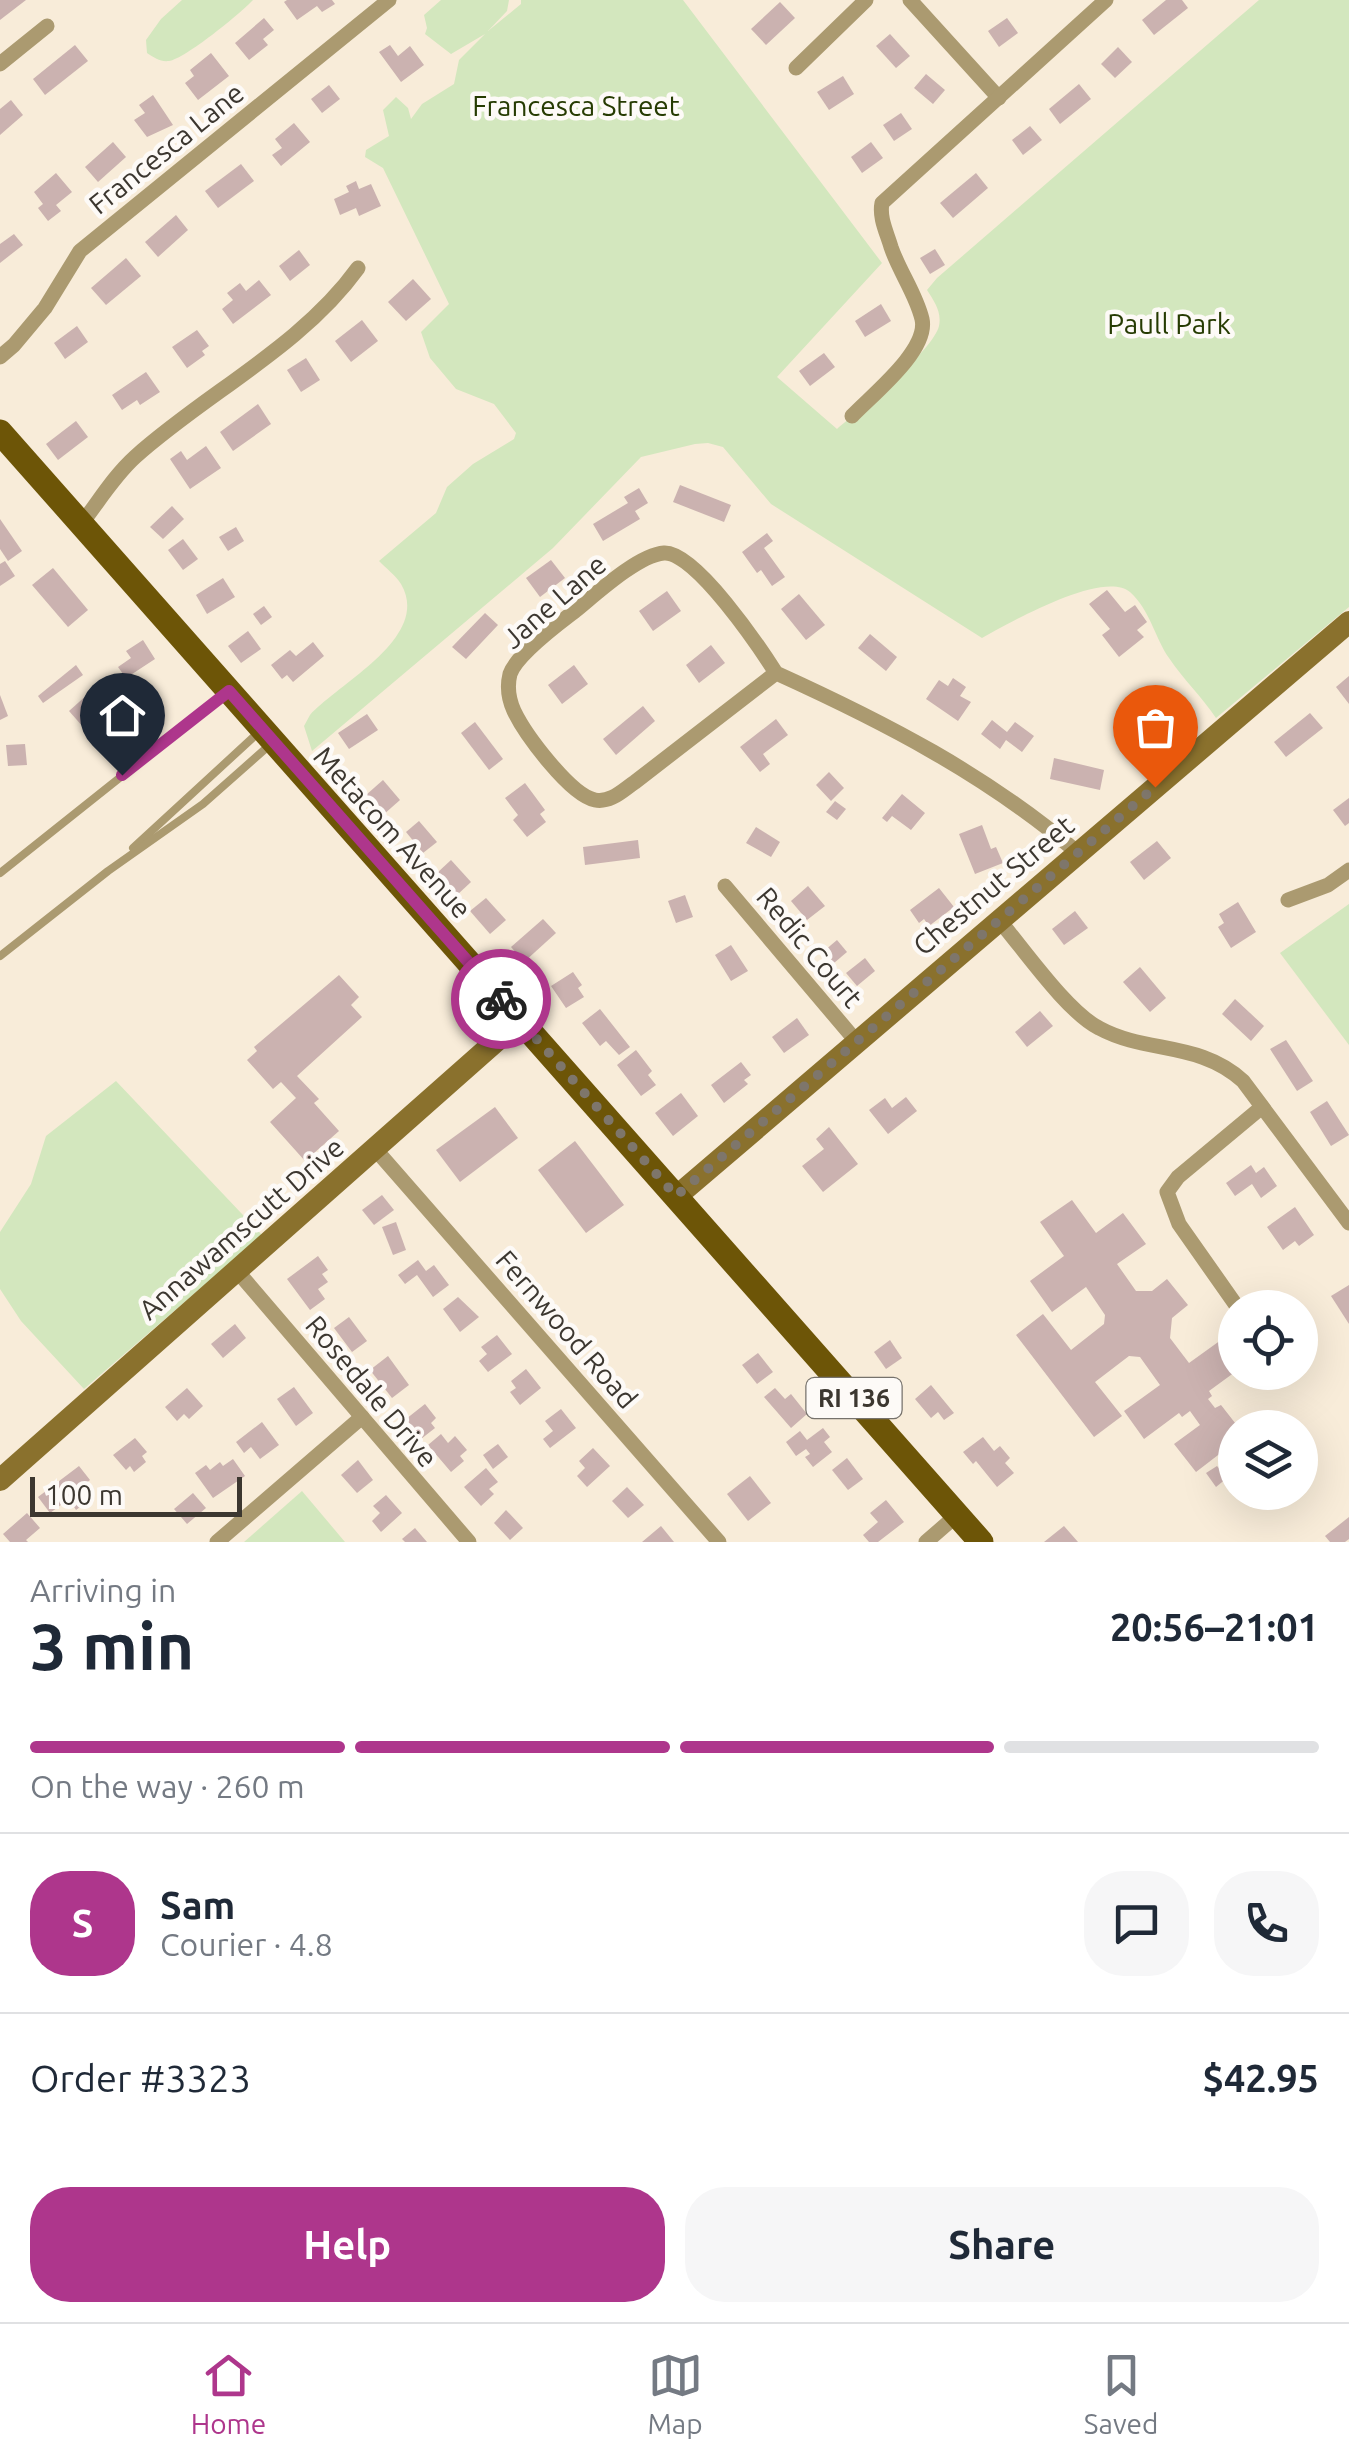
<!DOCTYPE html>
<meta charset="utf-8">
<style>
:root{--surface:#fff;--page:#f6f6f7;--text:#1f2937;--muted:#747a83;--line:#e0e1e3;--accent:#ae368c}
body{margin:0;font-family:Ubuntu,sans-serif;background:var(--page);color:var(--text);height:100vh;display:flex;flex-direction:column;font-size:38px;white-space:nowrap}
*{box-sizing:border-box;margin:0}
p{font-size:32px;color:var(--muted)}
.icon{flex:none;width:55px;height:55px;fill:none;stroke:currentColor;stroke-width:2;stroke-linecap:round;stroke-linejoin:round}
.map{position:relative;height:1542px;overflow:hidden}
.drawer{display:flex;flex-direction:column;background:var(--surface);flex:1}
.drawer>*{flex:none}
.buttons{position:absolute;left:1218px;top:1290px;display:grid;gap:20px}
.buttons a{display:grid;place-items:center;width:100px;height:100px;border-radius:50%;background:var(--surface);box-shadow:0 10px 40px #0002;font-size:50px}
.scale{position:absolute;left:30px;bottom:25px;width:212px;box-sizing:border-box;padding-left:10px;border:5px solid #3c3730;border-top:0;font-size:28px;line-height:35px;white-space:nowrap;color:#3c3730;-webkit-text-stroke:8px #fdfaf7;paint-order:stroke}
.pin{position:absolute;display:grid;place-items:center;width:85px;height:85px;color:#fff;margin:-102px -42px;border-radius:50% 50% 50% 0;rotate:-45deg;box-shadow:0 0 10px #0007}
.pin .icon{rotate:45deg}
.courier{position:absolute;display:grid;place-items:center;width:100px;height:100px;margin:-50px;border:8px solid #ae368c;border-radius:50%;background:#fff;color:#222;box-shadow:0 2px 12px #0007}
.summary em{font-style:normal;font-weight:700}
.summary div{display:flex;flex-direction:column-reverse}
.summary{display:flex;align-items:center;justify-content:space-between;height:170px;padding:0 30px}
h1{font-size:65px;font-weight:700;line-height:75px}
.bar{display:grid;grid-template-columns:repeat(4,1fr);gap:15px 10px;align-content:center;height:120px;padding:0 30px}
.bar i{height:12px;border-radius:8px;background:var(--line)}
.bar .current{background:var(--accent)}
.bar p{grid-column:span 4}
.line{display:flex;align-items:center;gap:25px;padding:0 30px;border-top:2px solid var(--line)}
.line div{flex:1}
.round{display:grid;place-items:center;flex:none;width:105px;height:105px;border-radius:40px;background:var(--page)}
.primary-button{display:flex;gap:20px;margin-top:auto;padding:20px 30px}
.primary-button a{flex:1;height:115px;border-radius:40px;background:var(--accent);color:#fff;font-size:40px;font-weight:700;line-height:115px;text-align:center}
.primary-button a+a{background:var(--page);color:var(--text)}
.tabs{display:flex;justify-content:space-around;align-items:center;height:140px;border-top:2px solid var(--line);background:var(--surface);font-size:28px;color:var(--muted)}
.tabs a{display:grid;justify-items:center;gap:5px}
.tabs .current{color:var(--accent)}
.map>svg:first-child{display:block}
</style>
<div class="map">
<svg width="1349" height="1542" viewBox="0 0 1349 1542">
<rect width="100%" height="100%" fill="#f8ecd9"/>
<g fill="#d3e7be">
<path d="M 182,0 L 253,0 C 241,13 185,59 169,61 C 160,62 155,58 147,53 L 146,40 L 161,19 Z"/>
<path d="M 441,0 L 509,0 L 507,11 L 488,31 L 521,4 L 521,0 L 683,0 L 882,263 L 777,377 L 837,429 C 859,410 933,351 939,326 C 942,312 934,301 927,290 L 937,278 L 1259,0 L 1349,0 L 1349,607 L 1216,718 C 1202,697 1183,679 1169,658 C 1155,638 1150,610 1130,592 C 1103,569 1009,623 982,638 L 771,504 L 723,447 L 708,443 L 695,444 L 641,457 L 553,548 L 312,751 L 304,726 L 310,715 C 339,683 432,637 401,584 C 396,576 386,568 379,561 L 436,513 L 447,487 L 473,464 L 514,439 L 516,433 L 494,404 L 456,389 L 430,358 L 421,332 L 449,304 L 383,168 L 365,157 L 366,150 L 389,136 L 383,110 L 396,97 L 408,108 L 411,119 L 422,104 L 454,84 L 459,60 L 485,34 L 451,54 L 425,34 L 427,28 L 424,15 Z"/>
<polygon points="1349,904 1349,1045 1280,953"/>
<polygon points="116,1081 262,1235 84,1389 21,1321 0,1289 0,1232 31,1184 46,1136"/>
<polygon points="302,1491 345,1542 244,1542"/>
</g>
<g fill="#cbb2b0">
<polygon points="0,0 26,0 0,20"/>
<polygon points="287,0 332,0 335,4 322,12 317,6 297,20 284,2"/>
<polygon points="1166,0 1182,0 1188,8 1154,35 1142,20"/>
<polygon points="780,2 795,18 766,45 751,29"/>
<polygon points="264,18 274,30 263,39 268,45 249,60 235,43"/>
<polygon points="1007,18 1018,33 999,47 988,31"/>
<polygon points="890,34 910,56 896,68 876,46"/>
<polygon points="75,45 88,61 45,95 33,79"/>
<polygon points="390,45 398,56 410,46 424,65 401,82 379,52"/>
<polygon points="1118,47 1132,62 1115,78 1101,64"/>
<polygon points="211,53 229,76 198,100 185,83 194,76 190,70"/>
<polygon points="926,74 945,90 933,104 914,88"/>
<polygon points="843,76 854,94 829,110 817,92"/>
<polygon points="1079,84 1091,99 1060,124 1049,109"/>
<polygon points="329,85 340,99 322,113 311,99"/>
<polygon points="153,95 173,125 147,137 134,120 145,113 139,105"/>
<polygon points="11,100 23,115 0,135 0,109"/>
<polygon points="901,113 912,129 894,141 883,125"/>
<polygon points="294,123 310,142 281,166 272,155 282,148 275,139"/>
<polygon points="1030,126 1042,140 1023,155 1012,140"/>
<polygon points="113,142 126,157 98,182 85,167"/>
<polygon points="871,142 883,158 862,173 851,157"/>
<polygon points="241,164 254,181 218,208 205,191"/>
<polygon points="56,173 72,192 56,205 61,211 48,221 38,208 43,204 34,192"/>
<polygon points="976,173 988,188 953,218 940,203"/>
<polygon points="356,181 359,189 371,184 381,206 359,216 356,208 340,215 334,199 349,192 346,186"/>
<polygon points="176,215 188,230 158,257 145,242"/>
<polygon points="14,234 23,245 0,263 0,244"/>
<polygon points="935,249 945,265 930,274 920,258"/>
<polygon points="299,250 310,265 290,281 279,266"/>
<polygon points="126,258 141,276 106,305 91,288"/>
<polygon points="413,279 431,299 406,321 388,302"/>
<polygon points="259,280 271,295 233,324 222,309 233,300 227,293 240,283 246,291"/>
<polygon points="881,304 891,321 865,337 855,321"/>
<polygon points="362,320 378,341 351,362 335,341"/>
<polygon points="77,326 88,342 65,359 54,343"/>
<polygon points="197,330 209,346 202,351 205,355 187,368 172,347"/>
<polygon points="824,353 835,367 810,386 799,371"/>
<polygon points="306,358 320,380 301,392 287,370"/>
<polygon points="146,372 160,392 140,405 137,400 122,410 112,395"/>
<polygon points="258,404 271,424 233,451 220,432"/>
<polygon points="76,421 88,437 58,460 46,444"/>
<polygon points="206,446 221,468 190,489 170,459 181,451 187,460"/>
<polygon points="680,485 731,505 724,522 673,502"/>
<polygon points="639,488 648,503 635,511 640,519 603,541 593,524 628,503 624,497"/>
<polygon points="172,506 184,519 163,539 150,527"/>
<polygon points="0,519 22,551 8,561 0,549"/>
<polygon points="236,527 244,541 228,551 219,537"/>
<polygon points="767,533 773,541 764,548 785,577 772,586 761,570 757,573 742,552"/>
<polygon points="183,539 198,559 183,570 168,550"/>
<polygon points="551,560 565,578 540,597 526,578"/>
<polygon points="5,561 15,576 0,586 0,564"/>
<polygon points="53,568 88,610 68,627 32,585"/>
<polygon points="223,578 235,597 207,614 196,595"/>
<polygon points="1107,590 1125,612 1135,605 1147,622 1137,630 1144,637 1119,657 1102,635 1110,629 1089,604"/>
<polygon points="667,591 681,611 653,631 639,611"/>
<polygon points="799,594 825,625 806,640 781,609"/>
<polygon points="264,606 272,617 261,625 253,614"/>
<polygon points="485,613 498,625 466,659 452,647"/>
<polygon points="248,631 261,649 241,663 228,646"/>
<polygon points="870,634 897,657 886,671 858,648"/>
<polygon points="143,640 155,659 126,678 118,667 131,658 126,651"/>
<polygon points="313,642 324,656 293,682 287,675 282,679 271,665 290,650 296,656"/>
<polygon points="711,645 725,663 699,683 686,665"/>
<polygon points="76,665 83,675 43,703 38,696"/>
<polygon points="574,665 588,684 562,704 548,685"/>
<polygon points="1349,676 1349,704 1336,687"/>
<polygon points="953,678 966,687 960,696 971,702 958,721 926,699 939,680 948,686"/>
<polygon points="97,686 112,703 84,728 69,711"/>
<polygon points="0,695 8,716 0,720"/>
<polygon points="643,706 655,721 616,755 603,739"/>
<polygon points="1310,713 1323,728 1286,757 1274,742"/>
<polygon points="367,714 378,730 349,749 338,733"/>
<polygon points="776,719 788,735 763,754 770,764 760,772 740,747"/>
<polygon points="992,720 1007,732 1015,722 1034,736 1022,752 1006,740 1000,749 981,734"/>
<polygon points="475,722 503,759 489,770 461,733"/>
<polygon points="25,744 27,765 8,766 6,745"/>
<polygon points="1054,758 1104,770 1100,790 1050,779"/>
<polygon points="829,772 844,788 831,801 816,785"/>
<polygon points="383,780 400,800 383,815 366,795"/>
<polygon points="525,783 545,810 540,814 546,822 527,837 513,820 518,815 505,798"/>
<polygon points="902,794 925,813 911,830 892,816 887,822 882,818"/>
<polygon points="1349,798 1349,823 1345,826 1333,810"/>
<polygon points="835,801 846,809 837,820 826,812"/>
<polygon points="419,821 437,842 423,853 406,832"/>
<polygon points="982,825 991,849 996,847 1003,863 975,874 959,834"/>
<polygon points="756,827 780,842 771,857 746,843"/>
<polygon points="638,840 640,858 585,865 583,847"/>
<polygon points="1157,841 1171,858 1144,880 1130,862"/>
<polygon points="451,860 471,882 457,895 437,873"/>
<polygon points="808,886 825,906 807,920 791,901"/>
<polygon points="939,888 954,907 929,926 924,919 919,923 910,910"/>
<polygon points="685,895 693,917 676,923 668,901"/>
<polygon points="486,898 506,920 490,934 470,911"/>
<polygon points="1238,902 1256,932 1231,948 1218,927 1224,923 1219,914"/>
<polygon points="1075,911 1088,928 1064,945 1052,929"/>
<polygon points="543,919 556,933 524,962 511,947"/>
<polygon points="837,940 847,952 834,963 824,951"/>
<polygon points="731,945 748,971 731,981 715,955"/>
<polygon points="865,958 875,971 857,986 846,973"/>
<polygon points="1140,967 1166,998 1150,1012 1123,982"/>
<polygon points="573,972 582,985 578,988 584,997 566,1008 551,986"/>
<polygon points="339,975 359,997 351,1005 362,1017 297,1076 319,1099 314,1103 339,1131 305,1161 270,1122 296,1098 281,1082 273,1089 247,1060 257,1051 254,1047"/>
<polygon points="1235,999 1264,1026 1251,1041 1222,1014"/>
<polygon points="600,1009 630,1047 619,1055 606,1041 600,1046 582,1023"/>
<polygon points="1040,1011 1053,1026 1027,1047 1015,1032"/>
<polygon points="797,1018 809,1035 784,1053 772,1037"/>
<polygon points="1286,1040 1313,1081 1297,1091 1270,1049"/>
<polygon points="636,1050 652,1071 648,1075 656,1085 641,1096 617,1065"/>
<polygon points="741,1062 751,1075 744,1080 748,1084 724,1103 711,1085"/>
<polygon points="681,1093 698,1116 673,1136 655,1113"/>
<polygon points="906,1097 917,1111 888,1134 869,1110 885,1098 892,1108"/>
<polygon points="1327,1101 1349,1135 1331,1146 1310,1112"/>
<polygon points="495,1107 518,1138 460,1182 436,1150"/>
<polygon points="829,1127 858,1164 823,1192 802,1166 824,1149 816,1139"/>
<polygon points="575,1141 624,1205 586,1233 538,1170"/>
<polygon points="1251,1165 1256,1173 1264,1167 1277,1186 1261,1198 1252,1184 1235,1196 1226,1183"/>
<polygon points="382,1195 394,1210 374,1225 362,1210"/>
<polygon points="1072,1200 1096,1233 1123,1213 1146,1244 1117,1264 1136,1291 1152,1291 1167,1279 1188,1305 1172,1318 1170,1338 1189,1363 1221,1340 1235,1360 1235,1372 1209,1391 1212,1396 1208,1399 1215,1408 1221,1405 1239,1428 1235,1428 1235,1442 1196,1472 1174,1444 1200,1425 1190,1411 1182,1417 1179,1413 1144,1439 1124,1411 1160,1385 1140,1357 1129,1356 1095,1382 1122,1416 1094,1437 1016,1335 1043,1314 1071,1350 1104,1324 1105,1315 1086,1287 1052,1312 1030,1281 1064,1256 1040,1222"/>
<polygon points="1295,1207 1314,1235 1299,1246 1295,1241 1283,1250 1267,1227"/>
<polygon points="396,1222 406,1250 393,1255 382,1227"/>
<polygon points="318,1256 328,1270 322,1274 328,1282 318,1289 325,1299 310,1310 287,1279"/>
<polygon points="418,1260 426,1271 434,1265 449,1285 433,1297 417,1275 405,1284 398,1275"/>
<polygon points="1349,1285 1349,1324 1331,1296"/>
<polygon points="458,1297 479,1317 460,1332 443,1309"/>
<polygon points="349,1317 367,1341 352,1352 334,1328"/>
<polygon points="235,1324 246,1338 223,1358 211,1344"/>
<polygon points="497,1335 512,1354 488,1372 479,1361 487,1354 481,1347"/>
<polygon points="890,1340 902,1358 886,1369 874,1352"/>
<polygon points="758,1353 773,1372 757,1384 742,1365"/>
<polygon points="388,1356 409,1385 392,1398 370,1370"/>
<polygon points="526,1369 541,1388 520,1405 510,1392 516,1388 511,1381"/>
<polygon points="931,1385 954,1413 944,1420 938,1412 931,1418 915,1399"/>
<polygon points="294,1387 313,1413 296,1426 277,1399"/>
<polygon points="187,1388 203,1406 189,1419 184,1414 177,1421 165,1407"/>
<polygon points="775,1388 785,1399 791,1394 807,1414 791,1428 764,1397"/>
<polygon points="425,1404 436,1418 431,1423 435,1428 421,1439 406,1419"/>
<polygon points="561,1409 576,1428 550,1448 543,1439 553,1431 545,1421"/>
<polygon points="262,1422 279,1445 260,1459 251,1447 244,1453 236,1442"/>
<polygon points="823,1428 830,1437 824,1442 832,1452 813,1467 805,1457 810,1454 806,1449 796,1456 786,1442 800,1431 807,1440"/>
<polygon points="441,1434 448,1443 455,1436 467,1450 460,1456 464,1461 451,1472 428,1445"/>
<polygon points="983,1437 994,1451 1000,1446 1010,1458 1005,1463 1014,1473 997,1487 976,1461 973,1464 963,1452"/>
<polygon points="135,1438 147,1452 142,1456 146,1462 134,1472 130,1466 126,1470 113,1455"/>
<polygon points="498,1444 508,1457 493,1469 483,1455"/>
<polygon points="593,1448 610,1466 587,1487 577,1476 585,1468 579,1461"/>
<polygon points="847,1458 863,1479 848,1490 832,1470"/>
<polygon points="233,1459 245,1476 213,1498 195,1473 206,1465 210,1470 220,1462 223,1466"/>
<polygon points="358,1460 373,1480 357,1493 341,1475"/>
<polygon points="79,1466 90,1480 79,1489 88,1501 76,1510 69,1499 50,1513 38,1497"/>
<polygon points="1217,1466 1227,1478 1216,1487 1206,1473"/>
<polygon points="486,1468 498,1482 489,1489 494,1494 481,1506 464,1487"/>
<polygon points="750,1476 771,1503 748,1521 727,1494"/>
<polygon points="627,1487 644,1505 628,1518 612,1501"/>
<polygon points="193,1493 206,1508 187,1524 174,1509"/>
<polygon points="386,1495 402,1513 381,1532 372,1521 380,1513 373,1506"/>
<polygon points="886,1500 904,1522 878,1542 869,1542 863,1535 878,1522 870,1513"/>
<polygon points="506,1510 523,1528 510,1540 494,1523"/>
<polygon points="27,1513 40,1528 26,1540 28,1542 10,1542 3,1534"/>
<polygon points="1349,1517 1349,1539 1345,1542 1330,1542 1325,1536"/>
<polygon points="661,1526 674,1542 642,1542"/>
<polygon points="1064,1526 1078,1542 1044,1542"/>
<polygon points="415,1528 427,1542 405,1542 402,1539"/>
</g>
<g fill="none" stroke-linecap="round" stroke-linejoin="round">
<g stroke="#ab9a70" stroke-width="8">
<polyline points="133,848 259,732"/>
<polyline points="0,873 225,694"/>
<polyline points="0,956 108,871 203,804 272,743"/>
</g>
<g stroke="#ab9a70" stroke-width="15">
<polyline points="910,0 999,98"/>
<polyline points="0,64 47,26"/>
<polyline points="796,68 866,0"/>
<polyline points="0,357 14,345 45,308 80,251 389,0"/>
<path d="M 852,416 C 873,394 929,350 922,319 C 916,294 899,271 891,247 C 887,233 879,218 882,203 L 1106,0"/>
<path d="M 82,523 C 99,501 114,476 135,457 C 206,393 301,347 358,268"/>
<path d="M 776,673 C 760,648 695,551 664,553 C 638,555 596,594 575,611 C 558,624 517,654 510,674 C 507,686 509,700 514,711 C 525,734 570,795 595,800 C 611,803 623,790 635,782 L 776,673 C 884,722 987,775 1078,853"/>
<polyline points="725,886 856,1041"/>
<polyline points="1288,900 1328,885 1349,870"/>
<path d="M 998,919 C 1023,948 1067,1012 1099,1028 C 1147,1054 1199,1041 1243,1081 L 1349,1223"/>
<polyline points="376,1150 719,1542"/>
<polyline points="238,1272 469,1542"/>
<polyline points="1238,1308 1179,1224 1167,1192 1178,1177 1262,1107"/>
<polyline points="217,1542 362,1417"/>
<polyline points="926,1542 957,1515"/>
</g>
<g stroke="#8a712d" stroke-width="22">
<polyline points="677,1196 1349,622"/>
<polyline points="0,1480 520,1020"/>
</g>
<polyline stroke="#6d5507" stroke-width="25" points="0,432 981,1542"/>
</g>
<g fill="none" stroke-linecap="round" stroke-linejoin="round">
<polyline stroke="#7e766b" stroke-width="10" stroke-dasharray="0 18" points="501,999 676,1196 1155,787"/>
<polyline stroke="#ae368c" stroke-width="12" points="122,775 229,691 501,999"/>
</g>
<g text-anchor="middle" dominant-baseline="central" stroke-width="9" stroke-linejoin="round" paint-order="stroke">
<rect fill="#fdfaf7" stroke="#76726c" stroke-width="2.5" x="806.5" y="1378" width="95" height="40" rx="8"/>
<g font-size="25" font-weight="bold" fill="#3c3730">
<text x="854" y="1398">RI 136</text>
</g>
<g font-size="28" fill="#263b02" stroke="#fdfaf7">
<text x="576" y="105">Francesca Street</text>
<text x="1169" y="323">Paull Park</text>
</g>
<g font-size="28" fill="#3c3730" stroke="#fdfaf7">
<text transform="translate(166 148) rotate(-39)">Francesca Lane</text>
<text transform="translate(554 601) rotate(-41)">Jane Lane</text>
<text transform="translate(393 832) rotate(48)">Metacom Avenue</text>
<text transform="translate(993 885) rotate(-40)">Chestnut Street</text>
<text transform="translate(810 947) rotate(50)">Redic Court</text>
<text transform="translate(241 1228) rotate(-41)">Annawamscutt Drive</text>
<text transform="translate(567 1329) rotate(49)">Fernwood Road</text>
<text transform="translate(372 1391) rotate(50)">Rosedale Drive</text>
</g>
</g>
</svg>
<div class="buttons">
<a><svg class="icon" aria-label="locate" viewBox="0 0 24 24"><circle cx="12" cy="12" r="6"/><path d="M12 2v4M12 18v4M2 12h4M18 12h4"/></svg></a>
<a><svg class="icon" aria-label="layers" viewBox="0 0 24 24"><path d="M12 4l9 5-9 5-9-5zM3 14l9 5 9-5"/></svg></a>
</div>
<div class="scale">100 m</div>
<div class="pin" style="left:1155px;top:787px;background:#ea580c"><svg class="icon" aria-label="bag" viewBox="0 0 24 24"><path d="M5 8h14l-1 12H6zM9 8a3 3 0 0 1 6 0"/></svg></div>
<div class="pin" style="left:122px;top:775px;background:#1f2937"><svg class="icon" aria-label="home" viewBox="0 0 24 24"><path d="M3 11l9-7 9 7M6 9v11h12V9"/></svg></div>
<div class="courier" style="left:501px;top:999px"><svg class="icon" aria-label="bike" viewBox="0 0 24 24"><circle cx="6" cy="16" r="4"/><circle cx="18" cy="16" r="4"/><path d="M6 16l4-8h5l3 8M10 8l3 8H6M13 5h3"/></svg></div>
</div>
<section class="drawer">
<div class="summary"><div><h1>3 min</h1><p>Arriving in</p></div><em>20:56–21:01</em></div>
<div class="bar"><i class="current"></i><i class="current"></i><i class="current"></i><i></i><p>On the way · 260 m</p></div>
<div class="line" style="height:180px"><b class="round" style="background:var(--accent);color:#fff">S</b><div><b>Sam</b><p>Courier · 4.8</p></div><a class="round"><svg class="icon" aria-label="chat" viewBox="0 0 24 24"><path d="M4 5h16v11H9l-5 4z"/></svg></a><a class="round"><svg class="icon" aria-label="phone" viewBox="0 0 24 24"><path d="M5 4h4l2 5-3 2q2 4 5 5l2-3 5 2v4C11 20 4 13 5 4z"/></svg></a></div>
<div class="line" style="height:130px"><div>Order #3323</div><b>$42.95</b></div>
<div class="primary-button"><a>Help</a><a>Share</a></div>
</section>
<nav class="tabs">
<a class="current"><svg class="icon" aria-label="home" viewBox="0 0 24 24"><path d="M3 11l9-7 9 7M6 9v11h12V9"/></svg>Home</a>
<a><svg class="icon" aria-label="map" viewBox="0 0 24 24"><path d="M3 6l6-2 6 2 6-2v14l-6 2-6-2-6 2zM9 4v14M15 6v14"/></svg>Map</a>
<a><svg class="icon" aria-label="saved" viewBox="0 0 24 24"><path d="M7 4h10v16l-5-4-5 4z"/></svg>Saved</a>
</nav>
